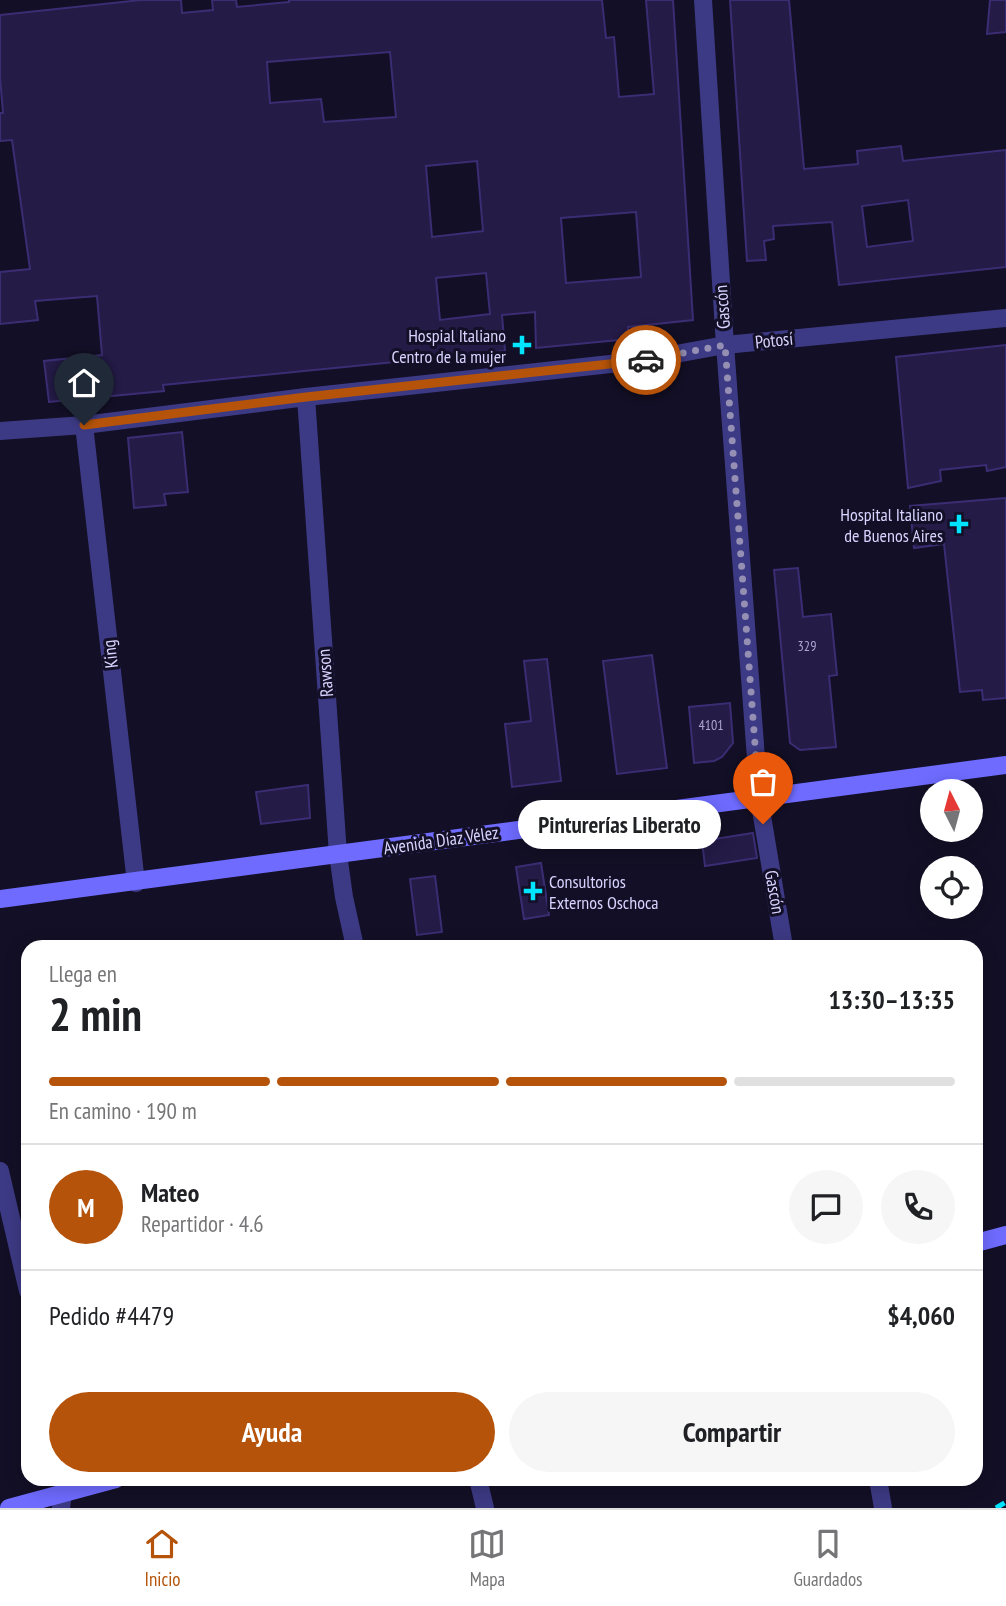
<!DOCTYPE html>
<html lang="es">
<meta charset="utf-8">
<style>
:root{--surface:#fff;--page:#f6f6f6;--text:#202124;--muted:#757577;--line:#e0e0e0;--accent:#b45309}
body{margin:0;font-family:"PT Sans Narrow",sans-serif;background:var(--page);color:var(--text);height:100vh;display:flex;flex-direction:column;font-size:26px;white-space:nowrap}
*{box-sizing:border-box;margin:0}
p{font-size:23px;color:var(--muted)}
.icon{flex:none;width:38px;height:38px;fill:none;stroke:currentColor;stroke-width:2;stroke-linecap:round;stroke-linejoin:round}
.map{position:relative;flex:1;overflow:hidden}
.panel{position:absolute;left:21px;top:940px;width:962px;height:546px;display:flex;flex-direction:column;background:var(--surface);border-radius:21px;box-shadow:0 4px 18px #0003}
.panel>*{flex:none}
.needle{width:46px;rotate:354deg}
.fabs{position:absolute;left:920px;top:779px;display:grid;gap:14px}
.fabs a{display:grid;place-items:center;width:63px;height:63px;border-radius:50%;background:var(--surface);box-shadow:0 4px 18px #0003;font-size:35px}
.pin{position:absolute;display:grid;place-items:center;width:60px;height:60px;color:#fff;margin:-72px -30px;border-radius:50% 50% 50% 0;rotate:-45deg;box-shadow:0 0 7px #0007}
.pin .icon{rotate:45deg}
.courier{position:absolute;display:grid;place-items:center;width:70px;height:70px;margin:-35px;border:5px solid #b45309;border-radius:50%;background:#fff;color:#222;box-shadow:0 2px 9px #0007}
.bubble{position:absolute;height:49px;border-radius:24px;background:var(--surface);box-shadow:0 4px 18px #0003;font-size:23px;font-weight:700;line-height:49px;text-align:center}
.summary em{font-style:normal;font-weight:700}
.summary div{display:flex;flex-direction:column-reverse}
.summary{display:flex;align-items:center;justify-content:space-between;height:119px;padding:0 28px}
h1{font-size:46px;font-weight:700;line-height:52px}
.bar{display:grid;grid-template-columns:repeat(4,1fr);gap:10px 7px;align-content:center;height:84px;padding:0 28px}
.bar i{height:9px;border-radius:5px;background:var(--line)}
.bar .selected{background:var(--accent)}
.bar p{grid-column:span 4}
.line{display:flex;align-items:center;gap:18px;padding:0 28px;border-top:2px solid var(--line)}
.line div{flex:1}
.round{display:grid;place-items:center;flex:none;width:74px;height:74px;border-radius:37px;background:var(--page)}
.action{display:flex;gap:14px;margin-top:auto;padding:14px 28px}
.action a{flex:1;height:80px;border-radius:42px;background:var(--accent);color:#fff;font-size:28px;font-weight:700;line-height:80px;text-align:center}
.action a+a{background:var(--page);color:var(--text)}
.dock{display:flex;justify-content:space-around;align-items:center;height:98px;border-top:2px solid var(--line);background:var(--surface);font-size:19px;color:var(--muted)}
.dock a{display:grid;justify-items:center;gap:4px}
.dock .selected{color:var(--accent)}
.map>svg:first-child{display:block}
</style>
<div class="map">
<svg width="1006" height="1508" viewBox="0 0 1006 1508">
<rect width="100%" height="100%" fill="#130f26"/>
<g fill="#241b47" stroke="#3b2d73" stroke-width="2" fill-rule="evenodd">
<path d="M 141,0 L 181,0 L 182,13 L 213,10 L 212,0 L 236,0 L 237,7 L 289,2 L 289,0 L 602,0 L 606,38 L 614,37 L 619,97 L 654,94 L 646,0 L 673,0 L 693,320 L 628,327 L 629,339 L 536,348 L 535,312 L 502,315 L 505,351 L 163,385 L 164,391 L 49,402 L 44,361 L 102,355 L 97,296 L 35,301 L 38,320 L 0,324 L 0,272 L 30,269 L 12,140 L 0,141 L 0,113 L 3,113 L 0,77 L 0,15 ZM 390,52 L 396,117 L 324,122 L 321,99 L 270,103 L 267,62 ZM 477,161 L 483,231 L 432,237 L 426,166 ZM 636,212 L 641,277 L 566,283 L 561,218 ZM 486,273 L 490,314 L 440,320 L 436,278 Z"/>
<path d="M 730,0 L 789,0 L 804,169 L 858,164 L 857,151 L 901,146 L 903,161 L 1006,150 L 1006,267 L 839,285 L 832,222 L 773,226 L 774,239 L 764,241 L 766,260 L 747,261 ZM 908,200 L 913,241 L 867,247 L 862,206 Z"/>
<polygon points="990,0 1006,0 1006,32 987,34"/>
<polygon points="1006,345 1006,467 987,471 986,465 940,470 941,481 908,488 896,357"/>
<polygon points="182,432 188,492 164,494 166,505 134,508 128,438"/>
<polygon points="1006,498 1006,698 983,700 982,690 960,692 944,544 914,548 910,506"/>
<polygon points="798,568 803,617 831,614 837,675 829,676 836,747 800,750 790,743 774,570"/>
<polygon points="652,655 667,768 617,774 603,661"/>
<polygon points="547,659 561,781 512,787 505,724 531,721 524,661"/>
<polygon points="730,703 733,743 722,757 714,761 694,763 689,707"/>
<polygon points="308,785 310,818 261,824 256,792"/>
<polygon points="753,833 757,858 705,866 702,841"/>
<polygon points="541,863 549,915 524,919 516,867"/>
<polygon points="435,876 442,932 417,935 410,879"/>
</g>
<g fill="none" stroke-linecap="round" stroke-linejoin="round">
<g stroke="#3d3a85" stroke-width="18">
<polyline points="703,0 725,345 759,798 784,947"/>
<polyline points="306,397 338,854 344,897 355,947"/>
<polyline points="84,425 136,883"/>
<polyline points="0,431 84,425 306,397 638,361 725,345 1006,318"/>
<polyline points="0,1171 28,1291"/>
<polyline points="478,1479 485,1508"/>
<polyline points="878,1479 883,1508"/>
<polyline points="61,1508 65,1479"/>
</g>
<g stroke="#6f6bff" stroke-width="18">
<polyline points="0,899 1006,765"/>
<polyline points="976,1243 1006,1235"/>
<polyline points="9,1508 116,1479"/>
</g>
<polyline stroke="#00e5ff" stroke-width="5" stroke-dasharray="10 9" stroke-linecap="butt" points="996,1508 1006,1502"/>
</g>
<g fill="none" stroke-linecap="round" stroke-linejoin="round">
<polyline stroke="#948fb3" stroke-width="7" stroke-dasharray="0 12.6" points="646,360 725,345 759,798 763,824"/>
<polyline stroke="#b45309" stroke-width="9" points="84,425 306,397 646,360"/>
</g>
<g fill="#00e5ff" stroke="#130f26" stroke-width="2.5">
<path d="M518.5 334.5h7v7h7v7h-7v7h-7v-7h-7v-7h7z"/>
<path d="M955.5 513.5h7v7h7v7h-7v7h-7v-7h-7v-7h7z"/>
<path d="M529.5 880.5h7v7h7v7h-7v7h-7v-7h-7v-7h7z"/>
</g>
<g text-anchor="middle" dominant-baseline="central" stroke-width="6" stroke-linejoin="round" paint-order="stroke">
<g font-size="14" fill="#aca6d1">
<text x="807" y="646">329</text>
<text x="711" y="725">4101</text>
</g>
<g font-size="18" fill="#d9d4ff" stroke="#130f26">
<text transform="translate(722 307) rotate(-94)">Gascón</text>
<text transform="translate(774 340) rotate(-6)">Potosí</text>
<text transform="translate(110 654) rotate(-96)">King</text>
<text transform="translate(325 673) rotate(-94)">Rawson</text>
<text transform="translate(441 840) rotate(-8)">Avenida Díaz Vélez</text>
<text transform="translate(775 892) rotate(80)">Gascón</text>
</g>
<g font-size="18" fill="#d9d4ff" stroke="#130f26" text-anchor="end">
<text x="506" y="335">Hospial Italiano<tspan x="506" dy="21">Centro de la mujer</tspan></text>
<text x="943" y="514">Hospital Italiano<tspan x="943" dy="21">de Buenos Aires</tspan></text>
<text x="549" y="881" text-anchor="start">Consultorios<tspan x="549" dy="21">Externos Oschoca</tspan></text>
</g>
</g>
</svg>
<div class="fabs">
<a><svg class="needle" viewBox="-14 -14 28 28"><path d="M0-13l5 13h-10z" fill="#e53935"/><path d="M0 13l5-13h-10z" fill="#757577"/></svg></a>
<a><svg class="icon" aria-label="locate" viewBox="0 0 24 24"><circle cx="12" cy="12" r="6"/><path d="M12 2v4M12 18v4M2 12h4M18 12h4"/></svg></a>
</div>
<div class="pin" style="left:763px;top:824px;background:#ea580c"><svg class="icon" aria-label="bag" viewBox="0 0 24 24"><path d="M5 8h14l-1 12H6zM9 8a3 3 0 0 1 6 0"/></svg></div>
<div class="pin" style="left:84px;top:425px;background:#1f2937"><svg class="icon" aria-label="home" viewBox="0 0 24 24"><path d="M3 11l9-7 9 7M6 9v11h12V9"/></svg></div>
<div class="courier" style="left:646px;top:360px"><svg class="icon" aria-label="car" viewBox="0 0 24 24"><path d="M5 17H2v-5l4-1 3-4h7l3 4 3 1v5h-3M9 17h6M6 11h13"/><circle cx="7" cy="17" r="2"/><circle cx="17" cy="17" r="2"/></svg></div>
<div class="bubble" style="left:518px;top:800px;width:203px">Pinturerías Liberato</div>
<section class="panel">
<div class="summary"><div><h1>2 min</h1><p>Llega en</p></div><em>13:30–13:35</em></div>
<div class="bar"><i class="selected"></i><i class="selected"></i><i class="selected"></i><i></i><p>En camino · 190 m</p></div>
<div class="line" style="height:126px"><b class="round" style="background:var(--accent);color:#fff">M</b><div><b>Mateo</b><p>Repartidor · 4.6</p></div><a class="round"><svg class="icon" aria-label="chat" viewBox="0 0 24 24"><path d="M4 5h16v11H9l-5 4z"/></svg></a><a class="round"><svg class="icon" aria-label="phone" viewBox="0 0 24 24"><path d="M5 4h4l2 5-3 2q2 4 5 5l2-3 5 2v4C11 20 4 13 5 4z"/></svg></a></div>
<div class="line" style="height:91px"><div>Pedido #4479</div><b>$4,060</b></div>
<div class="action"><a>Ayuda</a><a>Compartir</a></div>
</section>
</div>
<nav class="dock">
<a class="selected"><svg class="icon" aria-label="home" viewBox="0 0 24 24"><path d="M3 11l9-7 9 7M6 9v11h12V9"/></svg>Inicio</a>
<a><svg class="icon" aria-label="map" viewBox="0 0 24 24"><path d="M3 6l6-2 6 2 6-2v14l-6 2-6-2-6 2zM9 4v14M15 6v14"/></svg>Mapa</a>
<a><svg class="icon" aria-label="saved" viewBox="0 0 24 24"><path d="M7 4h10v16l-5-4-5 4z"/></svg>Guardados</a>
</nav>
